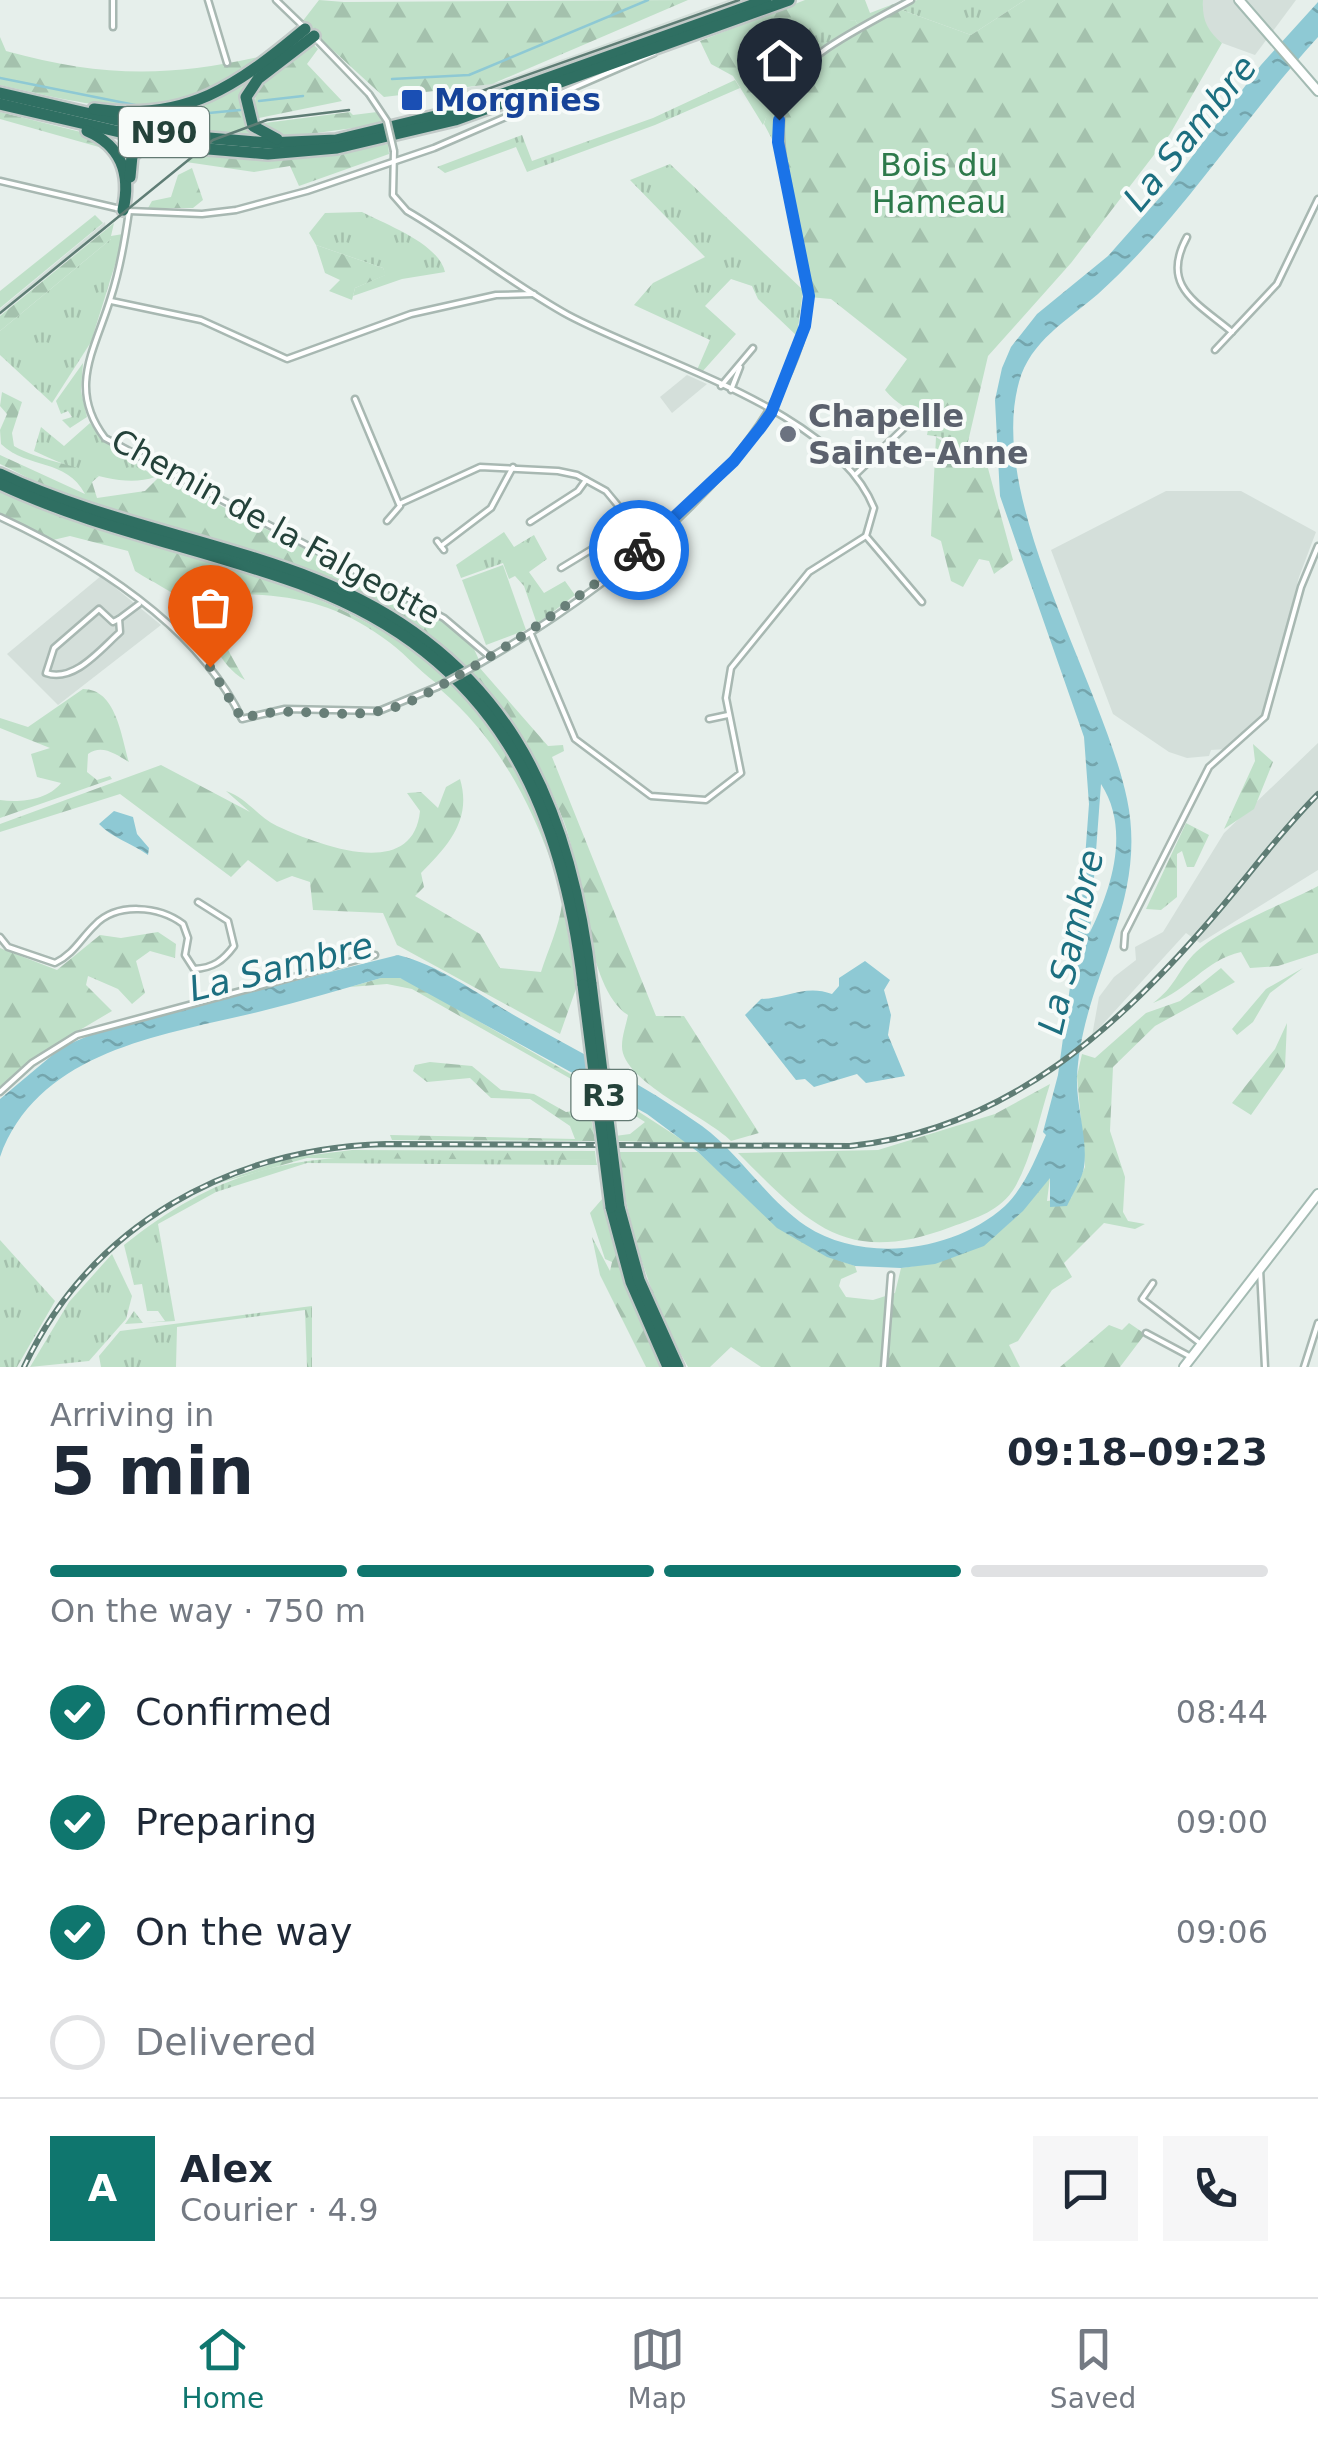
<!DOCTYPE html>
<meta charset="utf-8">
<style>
:root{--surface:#fff;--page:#f6f6f7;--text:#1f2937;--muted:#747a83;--line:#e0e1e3;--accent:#0f766e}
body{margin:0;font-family:"DejaVu Sans",sans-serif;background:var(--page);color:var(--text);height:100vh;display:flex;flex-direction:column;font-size:38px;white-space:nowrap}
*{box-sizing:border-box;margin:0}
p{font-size:32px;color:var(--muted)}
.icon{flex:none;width:55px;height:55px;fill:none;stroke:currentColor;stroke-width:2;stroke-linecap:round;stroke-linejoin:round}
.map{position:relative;height:1367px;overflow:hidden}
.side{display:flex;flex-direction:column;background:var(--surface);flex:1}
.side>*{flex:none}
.pin{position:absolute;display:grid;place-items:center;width:85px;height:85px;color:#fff;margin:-102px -42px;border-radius:50% 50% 50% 0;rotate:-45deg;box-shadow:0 0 10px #0007}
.pin .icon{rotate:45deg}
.courier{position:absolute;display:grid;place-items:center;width:100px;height:100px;margin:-50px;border:8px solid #1a73e8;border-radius:50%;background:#fff;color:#222;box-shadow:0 2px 12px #0007}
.head em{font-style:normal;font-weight:600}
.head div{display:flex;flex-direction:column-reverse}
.head{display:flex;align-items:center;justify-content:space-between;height:170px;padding:0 50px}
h1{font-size:65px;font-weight:600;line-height:75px}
.bar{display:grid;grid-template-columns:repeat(4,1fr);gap:15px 10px;align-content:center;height:120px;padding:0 50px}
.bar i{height:12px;border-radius:8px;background:var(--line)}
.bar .selected{background:var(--accent)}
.bar p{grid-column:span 4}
.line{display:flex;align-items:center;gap:25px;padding:0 50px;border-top:2px solid var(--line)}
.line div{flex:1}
.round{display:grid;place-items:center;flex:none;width:105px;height:105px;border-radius:0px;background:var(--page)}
ol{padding:0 50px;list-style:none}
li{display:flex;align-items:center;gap:30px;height:110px}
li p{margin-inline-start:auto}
li .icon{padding:10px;border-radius:50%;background:var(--accent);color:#fff;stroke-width:4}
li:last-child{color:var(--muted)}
li i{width:55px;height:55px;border:5px solid var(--line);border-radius:50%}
.tabs{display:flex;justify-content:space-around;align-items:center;height:140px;border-top:2px solid var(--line);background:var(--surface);font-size:28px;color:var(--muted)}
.tabs a{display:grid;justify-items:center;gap:5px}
.tabs .selected{color:var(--accent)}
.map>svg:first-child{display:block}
</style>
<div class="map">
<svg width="1318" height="1367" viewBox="0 0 1318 1367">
<defs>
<pattern id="grass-tufts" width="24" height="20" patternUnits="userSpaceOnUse" patternTransform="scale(2.5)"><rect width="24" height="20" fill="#bfe0c8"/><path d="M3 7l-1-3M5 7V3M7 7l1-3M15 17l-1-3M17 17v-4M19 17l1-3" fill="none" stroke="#a4c1ad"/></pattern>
<pattern id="forest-firs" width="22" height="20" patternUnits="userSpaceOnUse" patternTransform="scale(2.5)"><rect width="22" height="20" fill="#bfe0c8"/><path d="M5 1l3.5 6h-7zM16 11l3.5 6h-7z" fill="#a4c1ad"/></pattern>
<pattern id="water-ripples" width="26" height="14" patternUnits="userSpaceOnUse" patternTransform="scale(2.5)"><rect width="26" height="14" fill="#8ec9d4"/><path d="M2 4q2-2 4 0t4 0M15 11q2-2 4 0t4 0" fill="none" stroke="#74a5ad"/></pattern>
</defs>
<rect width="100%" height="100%" fill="#e6efeb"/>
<g fill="#d4dfda">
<polygon points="728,0 744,0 486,92 439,102 438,93 499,82"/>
<polygon points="1203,0 1296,0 1255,55 1222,43 1209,32 1202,16"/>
<polygon points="105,222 106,229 0,315 0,309"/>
<polygon points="687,375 707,384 672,413 660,397"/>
<polygon points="1166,491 1241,491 1316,532 1299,577 1263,715 1227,749 1211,750 1209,756 1187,758 1169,752 1113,714 1051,550"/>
<polygon points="101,576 161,625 58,705 7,654"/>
<polygon points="1318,743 1318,870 1200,943 1186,933 1092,1036 1099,997 1114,977 1136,960 1135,947 1163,932 1224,833"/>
</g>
<g fill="url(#grass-tufts)">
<polygon points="917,0 1025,0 971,35 899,9"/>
<path d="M 855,20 L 858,25 C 824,44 791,63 780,103 C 777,116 779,132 773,141 L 764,124 L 772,96 L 752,47 L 757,34 L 768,25 L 769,33 L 810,38 L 834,22 Z"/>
<polygon points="735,80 740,88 655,125 527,172 516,147 445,173 437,167 522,135 532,161 653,118"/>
<polygon points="670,164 803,290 797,336 758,299 752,286 731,279 705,306 736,334 702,372 697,370 710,340 634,305 653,283 705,257 630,180"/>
<path d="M 362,212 C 387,225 439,244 445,272 L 402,279 L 353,296 L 355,288 L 385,275 L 383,268 L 316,245 L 309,233 L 325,213 Z"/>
<polygon points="111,239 123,239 91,342 52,403 0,355 0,331"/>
<polygon points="83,363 81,391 87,417 70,428 62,420 72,417 68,411 61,414 56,401"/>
<polygon points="930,419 948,425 974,453 964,456 941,437 927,435"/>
<path d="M 90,423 L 102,439 L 155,477 C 119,490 67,466 34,451 L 41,427 L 64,446 Z"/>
<polygon points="504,532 514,547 534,535 547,559 529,572 544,593 565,581 575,595 537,624 524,586 515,576 509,579 503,563 461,578 456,565"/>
<path d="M 369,1156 L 596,1160 L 597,1165 L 307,1163 L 216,1192 L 158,1224 L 175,1321 L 125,1324 L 134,1311 L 143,1323 L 165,1321 L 158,1311 L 147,1311 L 142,1284 L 134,1285 L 124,1245 C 203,1182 268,1159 369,1156 Z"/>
<polygon points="0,1240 55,1301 17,1367 0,1367"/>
<polygon points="112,1254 132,1296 126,1319 89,1361 30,1367 69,1302"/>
<polygon points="312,1306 312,1367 307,1367 305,1310 177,1327 176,1367 101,1367 99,1356 120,1331"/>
</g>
<g fill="url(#forest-firs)">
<polygon points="319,0 344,2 688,0 492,84 384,97 302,22"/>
<path d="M 805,0 L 865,0 L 870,13 L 904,0 L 858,25 L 855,20 C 827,23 800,53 773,43 L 768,26 L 757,34 L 752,47 L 760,66 L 787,62 L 782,77 L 767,81 L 771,106 L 763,125 L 733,76 L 711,64 L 700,41 Z"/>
<path d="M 1025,0 L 1203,0 C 1202,20 1207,30 1222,43 L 1170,134 L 1071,263 L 988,356 L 967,446 C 940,417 907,417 885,390 L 907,359 L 831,299 L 809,297 C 797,235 757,124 801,71 C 826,42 867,27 899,9 L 971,35 Z"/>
<polygon points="303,34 254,79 244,102 266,138 158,126 153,120 153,115 185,108"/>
<path d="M 0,37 L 6,51 C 100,77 168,78 263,56 C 166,127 110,110 0,85 Z"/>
<polygon points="312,43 318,49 307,64 342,101 254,119 256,86"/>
<polygon points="0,112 89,134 113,151 0,119"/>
<polygon points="350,112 353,115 377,112 383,124 287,137 257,124"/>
<polygon points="388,144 389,154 299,186 290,166 254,172 186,162 196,155 311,157"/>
<polygon points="192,168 203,200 193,208 148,208 152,201 171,197 178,175"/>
<polygon points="95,215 103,223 0,308 0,291"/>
<polygon points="114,223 111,236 123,234 123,239 111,239 0,331 0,316"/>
<polygon points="316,245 383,268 386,275 355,288 352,300 329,291 340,280 325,273"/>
<path d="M 2,392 L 22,402 L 12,433 L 14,446 C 40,461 71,463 99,476 L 92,482 L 97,498 L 145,491 L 161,475 L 451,624 L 470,640 L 479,660 L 464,668 C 353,568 226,551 90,505 C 59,495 30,478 0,464 L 0,455 L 85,494 C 66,458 29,470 1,444 L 0,430 L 7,414 L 0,406 Z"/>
<polygon points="936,437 964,455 974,453 986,461 1013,560 994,574 989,561 979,559 963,587 951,581 941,541 931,536"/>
<path d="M 0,492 C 155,562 313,564 447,677 L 436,683 C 417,669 402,650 382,637 C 329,599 282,593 218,594 C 206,616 233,659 245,680 C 218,665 207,628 187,606 C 171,589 153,583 135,571 L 128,551 L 70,536 L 53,540 L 0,515 Z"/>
<path d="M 479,667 L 548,746 L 563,745 L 564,751 L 552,757 L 656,1016 L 684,1016 L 759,1133 L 731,1141 C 706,1116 621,1081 622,1046 C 622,1036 626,1025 628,1015 C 585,987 584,874 564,822 C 543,766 510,717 469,674 Z"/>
<path d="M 453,683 L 514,761 L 552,842 L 577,986 L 560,1034 L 397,945 L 383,913 L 313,910 L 310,882 L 292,876 L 277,882 L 248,860 L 231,877 L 120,794 L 0,832 L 0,824 L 161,765 L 250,812 L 226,791 C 247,798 258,817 277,826 C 319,845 413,882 420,811 L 407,793 L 421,792 L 438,808 L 446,787 L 460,779 C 472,819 449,845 421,873 L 424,887 L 415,896 L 480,934 L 500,968 L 541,972 C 548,950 559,927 562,904 C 564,893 556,878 553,867 C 530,800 495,736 441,690 Z"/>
<path d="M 83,689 C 116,689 121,735 129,762 C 115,754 102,744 88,754 L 87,772 L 97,780 L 110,776 L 112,779 L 0,818 L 0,800 C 20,803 48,800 61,783 L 37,777 L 31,754 L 50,748 L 0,728 L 0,718 L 28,727 Z"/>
<polygon points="1253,744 1273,762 1254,809 1224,829 1255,761"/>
<polygon points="1186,823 1209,835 1194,867 1187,867 1182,851 1177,854 1177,897 1161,910 1146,909"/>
<path d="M 1318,886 L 1318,953 L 1278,966 L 1250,968 L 1241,952 C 1205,960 1189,990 1153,1003 C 1175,987 1177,972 1193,955 C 1220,927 1283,905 1318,886 Z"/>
<polygon points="158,932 176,944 175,958 150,951 136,961 145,993 132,1004 118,989 88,976 86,985 112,1011 41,1053 0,1089 0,948 57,970 100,935 121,938"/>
<path d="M 1221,968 L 1235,982 L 1155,1026 L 1113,1067 L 1110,1131 L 1125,1177 L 1123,1212 L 1128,1221 L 1145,1224 L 1135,1229 L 1104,1223 L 1064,1263 L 1072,1277 L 1052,1290 L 1018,1341 L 1009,1345 L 1020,1367 L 761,1367 L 731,1347 L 710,1367 L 688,1367 C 649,1298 629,1230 617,1152 L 698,1152 C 752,1201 782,1242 855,1266 L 857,1272 L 841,1279 L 839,1286 L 846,1297 L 873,1300 L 895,1293 L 901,1268 C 977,1258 1003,1236 1050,1177 L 1047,1201 L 1071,1198 L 1085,1167 L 1077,1076 L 1082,1054 L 1095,1058 L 1146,1013 L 1180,1001 Z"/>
<polygon points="1303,968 1270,993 1253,1022 1237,1035 1232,1029 1266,989"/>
<polygon points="381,978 400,978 414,984 581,1080 587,1088 412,989 387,984 350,987"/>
<polygon points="1287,1023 1285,1067 1251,1115 1232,1103 1275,1049"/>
<polygon points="430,1062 472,1066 501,1090 534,1094 566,1112 579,1110 591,1117 595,1141 392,1140 390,1135 575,1139 570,1126 530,1099 491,1098 470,1078 427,1082 413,1071 415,1065"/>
<path d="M 1050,1084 C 1039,1118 1032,1157 1015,1187 C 1001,1211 976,1218 951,1227 C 845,1267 809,1224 738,1153 L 878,1150 L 995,1114 Z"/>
<polygon points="613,1095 687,1143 615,1141 615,1136 630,1134 645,1122 612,1101"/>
<polygon points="352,1150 595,1151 596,1160 307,1158 215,1184 288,1158"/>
<polygon points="603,1198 630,1293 662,1367 646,1367 600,1275 592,1237 610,1271 612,1262 605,1259 590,1213"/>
<polygon points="1129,1323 1145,1334 1120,1367 1060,1367 1109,1325 1122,1330"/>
</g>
<polygon fill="#bfe0c8" points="503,565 526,630 486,645 462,580"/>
<g fill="url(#water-ripples)" fill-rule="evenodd">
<path d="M 1318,2 L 1318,37 C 1242,120 1181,219 1098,294 C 1068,320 1030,341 1019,382 C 986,500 1103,684 1127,799 C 1149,903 1082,978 1077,1077 C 1076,1107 1088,1138 1084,1167 C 1083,1177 1072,1195 1067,1206 L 1050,1207 L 1050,1178 L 1023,1211 L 984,1246 L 935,1264 L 901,1268 L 855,1266 L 827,1257 L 777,1228 L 698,1152 L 647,1114 L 400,978 L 381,978 C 342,989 302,1001 262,1011 C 165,1035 39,1049 0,1157 L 0,1099 L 62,1047 L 107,1028 L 398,955 C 437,964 478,994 512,1014 C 576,1051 642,1083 702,1126 C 741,1155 766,1199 806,1226 C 864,1264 954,1252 1005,1206 C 1024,1188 1036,1158 1046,1135 L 1043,1132 L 1058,1075 L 1082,899 L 1089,804 L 1084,737 L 1000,496 L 995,400 L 1002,368 L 1011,347 L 1037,314 L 1108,256 L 1170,186 L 1261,65 ZM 1101,784 C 1131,830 1111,890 1090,932 Z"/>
<path d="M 114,811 L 133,817 L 137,834 L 149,848 L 148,855 C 130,842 112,838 99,824 Z"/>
<path d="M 865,961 L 890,980 L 884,990 L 891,1015 L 888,1035 L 905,1076 L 866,1083 L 857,1074 L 814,1087 L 805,1079 L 796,1080 L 745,1015 L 761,999 C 787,998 806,984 832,994 L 839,986 L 839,978 Z"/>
</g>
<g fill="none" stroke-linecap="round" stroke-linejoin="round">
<g stroke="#8ec9d4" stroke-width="2.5">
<polyline points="0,78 145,107"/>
<polyline points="392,79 469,75 648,0"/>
<polyline points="259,101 303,96"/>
<polyline points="157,118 240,110"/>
</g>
<defs>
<g id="street">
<polyline points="113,0 113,27"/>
<polyline points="208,0 227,63"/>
<polyline points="276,0 305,28"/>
<polyline points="315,38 369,94"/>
<path d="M 394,151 L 393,195 L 407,211 C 462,243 512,284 568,315 C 656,362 835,410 874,508 L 866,536 L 809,572 L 731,668 L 726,698 L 741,773 L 706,800 L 651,796 L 575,739 L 531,634"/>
<polyline points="0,181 129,211 202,214 236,210 307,191 434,148 654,53"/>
<path d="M 129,211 C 125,240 120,269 111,297 C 95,350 67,388 105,438 L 444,618 L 490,657"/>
<path d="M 1187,237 C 1160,286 1196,302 1232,332"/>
<polyline points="111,301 201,320 287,359 411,314 496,295 534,294"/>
<polyline points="1215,350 1277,284 1318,199"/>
<polyline points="721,386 753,348"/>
<polyline points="731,390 740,367"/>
<polyline points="355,399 399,504 480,467 558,471 577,475 606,491 649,543"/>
<polyline points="855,475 909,423"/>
<path d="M 0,517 C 92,560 197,625 242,719 L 285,709 L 379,711 L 437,687"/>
<polyline points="387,521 400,506"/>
<polyline points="530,522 578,491 586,480"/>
<polyline points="866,536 922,602"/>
<polyline points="437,541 444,550"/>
<polyline points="441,546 491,508 513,467"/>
<polyline points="561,568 612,537 630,519"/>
<path d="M 99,609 L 113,622 L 119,619 L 120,632 C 101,649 74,683 46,673 L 54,648 Z"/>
<polyline points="119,619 139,604"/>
<path d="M 477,665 C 601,594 778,463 807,316 C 812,292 803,265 798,242 C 766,81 765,78 911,0"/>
<polyline points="709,719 728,715"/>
<path d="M 0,937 L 8,947 L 55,963 C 74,954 81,938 95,925 C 117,902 159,906 183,924 L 188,938 L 185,955 L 194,969 C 213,968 223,961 234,946 L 228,921 L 198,902"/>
<polyline points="1124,947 1125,933 1209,767 1265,717 1301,587 1318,546"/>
<polyline points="0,1092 32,1063 77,1035 375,955"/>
<polyline points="1260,1269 1265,1367"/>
<polyline points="1153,1283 1142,1299 1201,1344"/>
<polyline points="1146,1333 1191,1357"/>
<polyline points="884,1367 891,1275"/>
<polyline points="1304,1367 1318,1323"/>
</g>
<g id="secondary">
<polyline points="1239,0 1318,91"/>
<polyline points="1184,1367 1318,1194"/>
</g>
<g id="highway">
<polyline points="0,93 186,136 268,143 336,140 452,112 766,0"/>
<polyline points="0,104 184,147 268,154 337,148 455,120 789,0"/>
<path d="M 94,109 C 186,123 238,85 305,29"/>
<path d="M 87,131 C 122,146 131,175 123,210"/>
<polyline points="277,139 253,126 246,97 258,79 314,36"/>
<polyline points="130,177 132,156 150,140"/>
<path d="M 0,474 C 102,522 213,539 317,580 C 502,654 570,796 591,984"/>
<path d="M 0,484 C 100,531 208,549 311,588 C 494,658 562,801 583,985"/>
<polyline points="611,1207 631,1282 668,1367"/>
<polyline points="619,1207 639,1280 678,1367"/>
</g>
</defs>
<use href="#street" stroke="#a8b8b2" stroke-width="9"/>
<use href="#secondary" stroke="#a4bbb3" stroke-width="12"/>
<use href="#highway" stroke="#c2cac8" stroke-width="16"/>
<use href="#street" stroke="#fff" stroke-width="4"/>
<use href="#secondary" stroke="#fff" stroke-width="8"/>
<use href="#highway" stroke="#2f6f62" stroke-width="11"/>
<g stroke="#5f7d75" stroke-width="2.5">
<polyline points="439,100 479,92 739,0"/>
<polyline points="0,313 213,140 267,120 349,110"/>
</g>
<defs>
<path id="rail" d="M 24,1367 C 91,1224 232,1148 386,1144 L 850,1146 C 1007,1130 1121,1026 1219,910 C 1252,871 1282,830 1318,794"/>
</defs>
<use href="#rail" stroke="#5f7d75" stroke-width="6"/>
<use href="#rail" stroke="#f7fbf9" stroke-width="2.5" stroke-dasharray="8" stroke-linecap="butt"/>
<defs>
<g id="street-bridge">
<polyline points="369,94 387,121 394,151"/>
<polyline points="437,687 477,665"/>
</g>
<g id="highway-bridge">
<polyline points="591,984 619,1207"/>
<polyline points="583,985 611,1207"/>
</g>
</defs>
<use href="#street-bridge" stroke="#a8b8b2" stroke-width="9" stroke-linecap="butt"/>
<use href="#highway-bridge" stroke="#c2cac8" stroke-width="16" stroke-linecap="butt"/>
<use href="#street-bridge" stroke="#fff" stroke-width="4"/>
<use href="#highway-bridge" stroke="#2f6f62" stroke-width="11"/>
</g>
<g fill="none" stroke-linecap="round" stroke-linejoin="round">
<path stroke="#687f78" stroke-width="10" stroke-dasharray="0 18" d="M 210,667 L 242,719 C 288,703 332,720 379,711 C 409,706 436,688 463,673 C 526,636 582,595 639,550"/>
<polyline stroke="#1a73e8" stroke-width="12" points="639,550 734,461 761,427 771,413 805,326 809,296 778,142 779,120"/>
</g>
<rect fill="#1a4fb4" stroke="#f7fbf9" stroke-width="4" x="400" y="88" width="24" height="24" rx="5"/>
<circle fill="#6b7280" stroke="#f7fbf9" stroke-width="4" cx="788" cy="434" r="10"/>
<g text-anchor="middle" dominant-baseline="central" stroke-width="8" stroke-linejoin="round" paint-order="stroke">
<g fill="#f7fbf9" stroke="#637a73" stroke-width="2.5">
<rect x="119" y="107" width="90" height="50" rx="8"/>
<rect x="571.5" y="1070" width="65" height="50" rx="8"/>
</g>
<g font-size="30" font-weight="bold" fill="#24423a">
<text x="164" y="132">N90</text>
<text x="604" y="1095">R3</text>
</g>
<g font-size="32" font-weight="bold" fill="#164399" stroke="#f7fbf9" text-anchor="start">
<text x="434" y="100">Morgnies</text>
</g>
<g font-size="32" fill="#2d7a4b" stroke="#f7fbf9">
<text x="939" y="165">Bois du<tspan x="939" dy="37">Hameau</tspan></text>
</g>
<g font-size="32" font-weight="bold" fill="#5b616d" stroke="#f7fbf9" text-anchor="start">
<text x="808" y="416">Chapelle<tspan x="808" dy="37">Sainte-Anne</tspan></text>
</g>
<g font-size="32" fill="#24423a" stroke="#f7fbf9">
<text transform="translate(276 527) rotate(29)">Chemin de la Falgeotte</text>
</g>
<g font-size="35" font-style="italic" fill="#1c6f80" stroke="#f7fbf9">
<text transform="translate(1190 133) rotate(-51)">La Sambre</text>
<text transform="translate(1071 942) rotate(-77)">La Sambre</text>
<text transform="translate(281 967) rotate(-14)">La Sambre</text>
</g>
</g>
</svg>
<div class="pin" style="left:210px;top:667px;background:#ea580c"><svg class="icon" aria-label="bag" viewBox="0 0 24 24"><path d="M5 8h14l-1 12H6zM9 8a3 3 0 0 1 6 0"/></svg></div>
<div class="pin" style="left:779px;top:120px;background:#1f2937"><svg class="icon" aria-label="home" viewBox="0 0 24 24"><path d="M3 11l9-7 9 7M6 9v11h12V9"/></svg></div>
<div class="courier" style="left:639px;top:550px"><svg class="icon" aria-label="bike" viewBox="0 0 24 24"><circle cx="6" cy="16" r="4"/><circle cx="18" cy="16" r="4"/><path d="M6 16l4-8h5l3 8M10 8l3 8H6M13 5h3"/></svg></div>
</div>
<section class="side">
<div class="head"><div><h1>5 min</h1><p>Arriving in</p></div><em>09:18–09:23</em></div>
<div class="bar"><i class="selected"></i><i class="selected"></i><i class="selected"></i><i></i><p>On the way · 750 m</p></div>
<ol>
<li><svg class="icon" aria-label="check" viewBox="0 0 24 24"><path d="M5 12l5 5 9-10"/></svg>Confirmed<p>08:44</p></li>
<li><svg class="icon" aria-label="check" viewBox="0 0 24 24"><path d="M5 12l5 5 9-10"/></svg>Preparing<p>09:00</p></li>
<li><svg class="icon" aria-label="check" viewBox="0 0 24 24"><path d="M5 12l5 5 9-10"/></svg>On the way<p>09:06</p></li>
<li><i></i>Delivered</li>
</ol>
<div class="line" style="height:180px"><b class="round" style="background:var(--accent);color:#fff">A</b><div><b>Alex</b><p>Courier · 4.9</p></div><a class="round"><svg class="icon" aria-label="chat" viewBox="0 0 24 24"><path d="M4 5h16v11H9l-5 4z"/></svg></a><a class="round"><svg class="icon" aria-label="phone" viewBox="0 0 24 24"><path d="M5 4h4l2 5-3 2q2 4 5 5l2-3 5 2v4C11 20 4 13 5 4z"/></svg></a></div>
</section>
<nav class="tabs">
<a class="selected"><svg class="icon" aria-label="home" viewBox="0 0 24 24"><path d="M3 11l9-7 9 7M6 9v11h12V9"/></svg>Home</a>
<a><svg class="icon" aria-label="map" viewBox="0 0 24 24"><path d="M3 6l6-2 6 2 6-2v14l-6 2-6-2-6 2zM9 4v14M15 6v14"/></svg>Map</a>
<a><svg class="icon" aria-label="saved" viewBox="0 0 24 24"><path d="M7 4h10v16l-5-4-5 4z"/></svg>Saved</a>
</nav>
